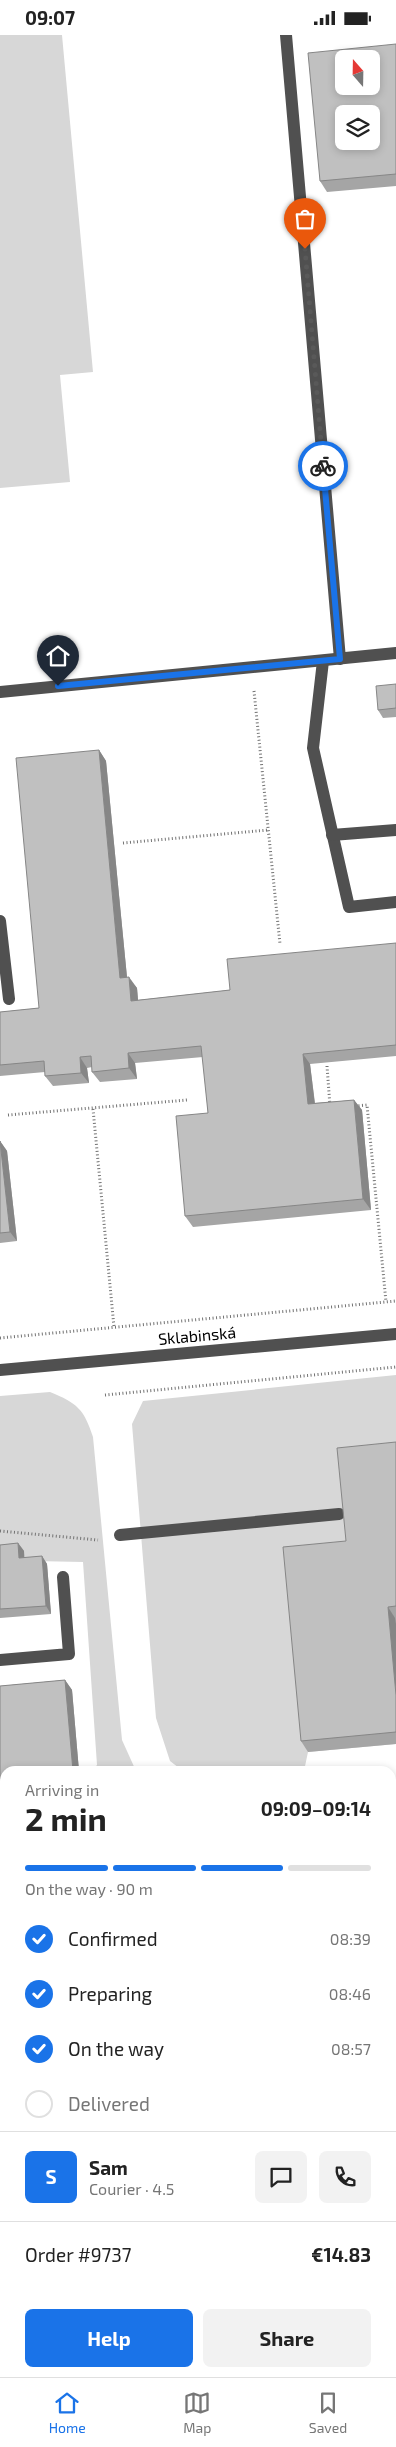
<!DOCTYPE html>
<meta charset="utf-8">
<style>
:root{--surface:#fff;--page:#f2f2f2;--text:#222;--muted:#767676;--line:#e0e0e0;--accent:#1a73e8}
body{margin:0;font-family:"Exo 2",sans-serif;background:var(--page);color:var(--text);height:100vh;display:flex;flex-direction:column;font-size:19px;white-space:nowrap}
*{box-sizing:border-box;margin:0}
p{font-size:16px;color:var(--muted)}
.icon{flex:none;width:28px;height:28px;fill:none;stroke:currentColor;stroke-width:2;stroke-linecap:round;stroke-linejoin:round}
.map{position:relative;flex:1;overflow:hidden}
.panel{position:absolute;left:0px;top:1731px;width:396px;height:611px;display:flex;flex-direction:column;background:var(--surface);border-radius:15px 15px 0 0;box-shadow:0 2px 8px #0003}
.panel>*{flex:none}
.needle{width:32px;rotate:340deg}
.tools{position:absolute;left:335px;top:15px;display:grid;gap:10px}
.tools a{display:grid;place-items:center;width:45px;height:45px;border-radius:8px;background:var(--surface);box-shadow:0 2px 8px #0003;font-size:25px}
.pin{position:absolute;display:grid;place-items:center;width:42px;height:42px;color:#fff;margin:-51px -21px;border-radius:50% 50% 50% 0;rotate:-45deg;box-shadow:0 0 5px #0007}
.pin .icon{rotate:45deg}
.courier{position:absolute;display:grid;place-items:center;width:50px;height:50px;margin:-25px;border:4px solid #1a73e8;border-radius:50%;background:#fff;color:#222;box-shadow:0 1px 6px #0007}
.head em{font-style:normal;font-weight:700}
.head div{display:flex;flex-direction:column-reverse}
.head{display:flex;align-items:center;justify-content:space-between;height:85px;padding:0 25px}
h1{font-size:32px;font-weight:700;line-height:38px}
.bar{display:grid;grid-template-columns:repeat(4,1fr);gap:8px 5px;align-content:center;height:60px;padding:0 25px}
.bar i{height:6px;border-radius:4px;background:var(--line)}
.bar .current{background:var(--accent)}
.bar p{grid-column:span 4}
.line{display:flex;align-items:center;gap:12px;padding:0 25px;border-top:1px solid var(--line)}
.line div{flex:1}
.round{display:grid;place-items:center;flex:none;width:52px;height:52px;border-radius:8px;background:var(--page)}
ol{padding:0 25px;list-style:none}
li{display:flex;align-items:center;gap:15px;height:55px}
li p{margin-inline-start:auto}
li .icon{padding:5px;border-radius:50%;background:var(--accent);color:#fff;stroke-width:4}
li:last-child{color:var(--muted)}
li i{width:28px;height:28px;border:2px solid var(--line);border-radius:50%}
.action{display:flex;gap:10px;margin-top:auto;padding:10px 25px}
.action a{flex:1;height:58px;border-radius:8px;background:var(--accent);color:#fff;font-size:20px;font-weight:700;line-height:58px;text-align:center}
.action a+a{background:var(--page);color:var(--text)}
.status{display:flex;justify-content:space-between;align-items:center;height:35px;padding:0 25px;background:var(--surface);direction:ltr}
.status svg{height:14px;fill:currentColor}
.tabs{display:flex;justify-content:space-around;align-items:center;height:70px;border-top:1px solid var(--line);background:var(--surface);font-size:14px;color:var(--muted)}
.tabs a{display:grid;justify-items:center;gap:2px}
.tabs .current{color:var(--accent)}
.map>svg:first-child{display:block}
</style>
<div class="status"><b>09:07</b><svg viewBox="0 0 49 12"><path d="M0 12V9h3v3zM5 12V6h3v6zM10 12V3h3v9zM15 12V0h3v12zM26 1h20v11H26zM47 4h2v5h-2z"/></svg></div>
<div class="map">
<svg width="396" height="2342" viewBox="0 0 396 2342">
<rect width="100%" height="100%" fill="#fff"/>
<g fill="#d7d7d7">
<polygon points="0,0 62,0 93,337 60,340 70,447 0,453"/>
<polygon points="396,1340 396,1709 308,1717 304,1736 183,1736 170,1726 156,1683 132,1389 143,1366"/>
<path d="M 50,1357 C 77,1368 84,1374 93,1402 L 122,1705 L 136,1736 L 92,1736 L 97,1730 L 83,1527 L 34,1526 L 0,1511 L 0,1361 Z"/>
<polygon points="391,1786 396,1786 396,1818 391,1823"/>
</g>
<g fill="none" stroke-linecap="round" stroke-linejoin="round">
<g stroke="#727272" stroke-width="3" stroke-dasharray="1 2.5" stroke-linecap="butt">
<polyline points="254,656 280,909"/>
<polyline points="123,808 268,795"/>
<polyline points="327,1031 330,1071"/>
<polyline points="355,1071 367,1070 386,1267"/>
<polyline points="93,1074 114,1292"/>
<polyline points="8,1080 187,1065"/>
<polyline points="0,1303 396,1266"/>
<polyline points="105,1360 396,1332"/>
<polyline points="0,1496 98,1505"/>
<polyline points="391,1827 396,1823"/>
</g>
<g stroke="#505050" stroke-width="12">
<polyline points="286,0 340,624"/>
<polyline points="323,626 313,713 349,872 396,867"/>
<polyline points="0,657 396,618"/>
<polyline points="332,800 396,795"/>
<polyline points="0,886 9,964"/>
<polyline points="0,1335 396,1299"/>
<polyline points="120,1500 339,1479"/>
<polyline points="0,1625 69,1619 63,1542"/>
<polyline points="0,1955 5,1954"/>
<polyline points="391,2292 396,2292"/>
<polyline points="0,2334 5,2333"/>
<polyline points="308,2338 309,2342"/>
</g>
</g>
<g fill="#a5a5a5">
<polygon points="396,9 396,151 327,157 320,146"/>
<polygon points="396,649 396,682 383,683 378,675"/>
<polygon points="99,715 106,726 127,942 137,953 138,965 230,955 396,908 396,1021 310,1029 315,1068 354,1065 362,1075 371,1175 193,1192 185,1181 208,1078 203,1022 135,1028 137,1044 100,1047 92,1037 92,1032 87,1033 89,1048 53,1051 45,1041 45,1037 0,1041 0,977 39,973"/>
<polygon points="0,1106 7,1116 17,1206 0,1208"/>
<polygon points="396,1407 396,1709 308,1717 301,1706 346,1506"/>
<polygon points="18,1508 24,1516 24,1523 42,1521 47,1529 51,1579 0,1583 0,1510"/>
<polygon points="65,1645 72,1655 79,1736 5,1736 5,1924 3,1924 0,1919 0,1651"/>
<polygon points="0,2147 5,2147 5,2225 0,2226"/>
</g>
<g fill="#868686">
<polygon points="99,715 106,726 128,953 120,943"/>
<polygon points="129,942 137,953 139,977 131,966"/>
<polygon points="128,1018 135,1028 137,1044 129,1033"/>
<polygon points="303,1019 310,1029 316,1079 308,1069"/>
<polygon points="80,1022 87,1033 89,1048 81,1038"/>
<polygon points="354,1065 362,1075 371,1175 363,1164"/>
<polygon points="0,1106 7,1116 17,1206 10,1197"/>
<polygon points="18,1508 24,1516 25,1531 19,1523"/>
<polygon points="42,1521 47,1529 51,1579 46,1571"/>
<polygon points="388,1572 395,1583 396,1589 396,1660"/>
<polygon points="65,1645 72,1655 79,1736 73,1736"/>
<polygon points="267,2338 273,2338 274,2342 267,2342"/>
</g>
<g fill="#c0c0c0" stroke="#868686" fill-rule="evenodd">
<path d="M 396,9 L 396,139 L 320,146 L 308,18 ZM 344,24 L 371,24 L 371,51 L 344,51 ZM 344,79 L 371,79 L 371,106 L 344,106 Z"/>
<polygon points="396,649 396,673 378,675 376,651"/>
<polygon points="99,715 120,943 129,942 131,966 230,955 227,924 396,908 396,1010 303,1019 308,1069 354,1065 363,1164 185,1181 176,1081 208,1078 201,1011 128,1018 129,1033 92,1037 91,1021 80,1022 81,1038 45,1041 44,1026 0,1030 0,977 39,973 16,723"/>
<polygon points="0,1106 10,1197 0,1198"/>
<polygon points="396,1407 396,1571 388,1572 396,1660 396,1697 301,1706 283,1512 346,1506 337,1413"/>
<polygon points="18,1508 19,1523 42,1521 46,1571 0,1574 0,1510"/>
<polygon points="65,1645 73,1736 5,1736 5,1745 0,1745 0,1651"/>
<rect x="0" y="1745" width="5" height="167"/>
<polygon points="396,2052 396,2213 394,2213 391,2180 391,2053"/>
<polygon points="0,2147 5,2147 5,2214 0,2215"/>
<polygon points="396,2301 396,2342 339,2342 339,2338 391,2338 391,2302"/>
<polygon points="42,2338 267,2338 267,2342 0,2342"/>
</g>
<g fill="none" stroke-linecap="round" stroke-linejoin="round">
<polyline stroke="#595959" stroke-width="5" stroke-dasharray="0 9" points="305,214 323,431"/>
<polyline stroke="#1a73e8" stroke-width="6" points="58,651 340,624 323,431"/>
</g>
<g text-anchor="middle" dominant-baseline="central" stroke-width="4" stroke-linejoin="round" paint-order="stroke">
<g font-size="16" fill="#000" stroke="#fff">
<text transform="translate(197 1300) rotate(-5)">Sklabinská</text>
</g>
</g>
</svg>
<div class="tools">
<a><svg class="needle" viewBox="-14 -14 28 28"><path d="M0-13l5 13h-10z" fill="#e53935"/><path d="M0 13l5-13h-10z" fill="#767676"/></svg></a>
<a><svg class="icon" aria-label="layers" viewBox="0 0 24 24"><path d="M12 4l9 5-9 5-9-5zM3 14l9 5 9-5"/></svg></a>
</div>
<div class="pin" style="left:305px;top:214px;background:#ea580c"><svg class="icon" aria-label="bag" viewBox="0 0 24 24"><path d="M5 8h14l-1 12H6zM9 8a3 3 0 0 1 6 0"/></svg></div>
<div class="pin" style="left:58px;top:651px;background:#1f2937"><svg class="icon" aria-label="home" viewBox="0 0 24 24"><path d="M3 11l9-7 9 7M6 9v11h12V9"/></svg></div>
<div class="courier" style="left:323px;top:431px"><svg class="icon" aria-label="bike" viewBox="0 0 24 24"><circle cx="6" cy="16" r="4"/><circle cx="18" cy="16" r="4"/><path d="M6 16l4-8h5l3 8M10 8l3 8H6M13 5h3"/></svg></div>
<section class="panel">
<div class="head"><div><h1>2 min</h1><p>Arriving in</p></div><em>09:09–09:14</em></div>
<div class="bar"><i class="current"></i><i class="current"></i><i class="current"></i><i></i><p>On the way · 90 m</p></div>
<ol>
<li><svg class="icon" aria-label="check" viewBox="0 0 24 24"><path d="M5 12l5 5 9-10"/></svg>Confirmed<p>08:39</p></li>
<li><svg class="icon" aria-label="check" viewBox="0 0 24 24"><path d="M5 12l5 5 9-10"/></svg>Preparing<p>08:46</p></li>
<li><svg class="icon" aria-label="check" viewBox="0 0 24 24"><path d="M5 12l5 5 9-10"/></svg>On the way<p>08:57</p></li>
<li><i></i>Delivered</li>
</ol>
<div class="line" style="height:90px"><b class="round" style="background:var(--accent);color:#fff">S</b><div><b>Sam</b><p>Courier · 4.5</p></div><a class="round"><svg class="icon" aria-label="chat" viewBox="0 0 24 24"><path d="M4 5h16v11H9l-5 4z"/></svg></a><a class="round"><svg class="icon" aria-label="phone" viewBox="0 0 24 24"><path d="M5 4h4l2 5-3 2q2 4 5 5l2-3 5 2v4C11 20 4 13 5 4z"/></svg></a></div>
<div class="line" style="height:65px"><div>Order #9737</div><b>€14.83</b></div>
<div class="action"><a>Help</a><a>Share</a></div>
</section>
</div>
<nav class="tabs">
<a class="current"><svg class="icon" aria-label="home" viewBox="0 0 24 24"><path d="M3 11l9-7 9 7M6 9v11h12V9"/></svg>Home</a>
<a><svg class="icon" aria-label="map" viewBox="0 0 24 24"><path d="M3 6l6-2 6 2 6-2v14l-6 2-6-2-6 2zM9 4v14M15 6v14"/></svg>Map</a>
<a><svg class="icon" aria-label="saved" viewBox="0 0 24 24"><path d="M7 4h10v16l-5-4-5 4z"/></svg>Saved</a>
</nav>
